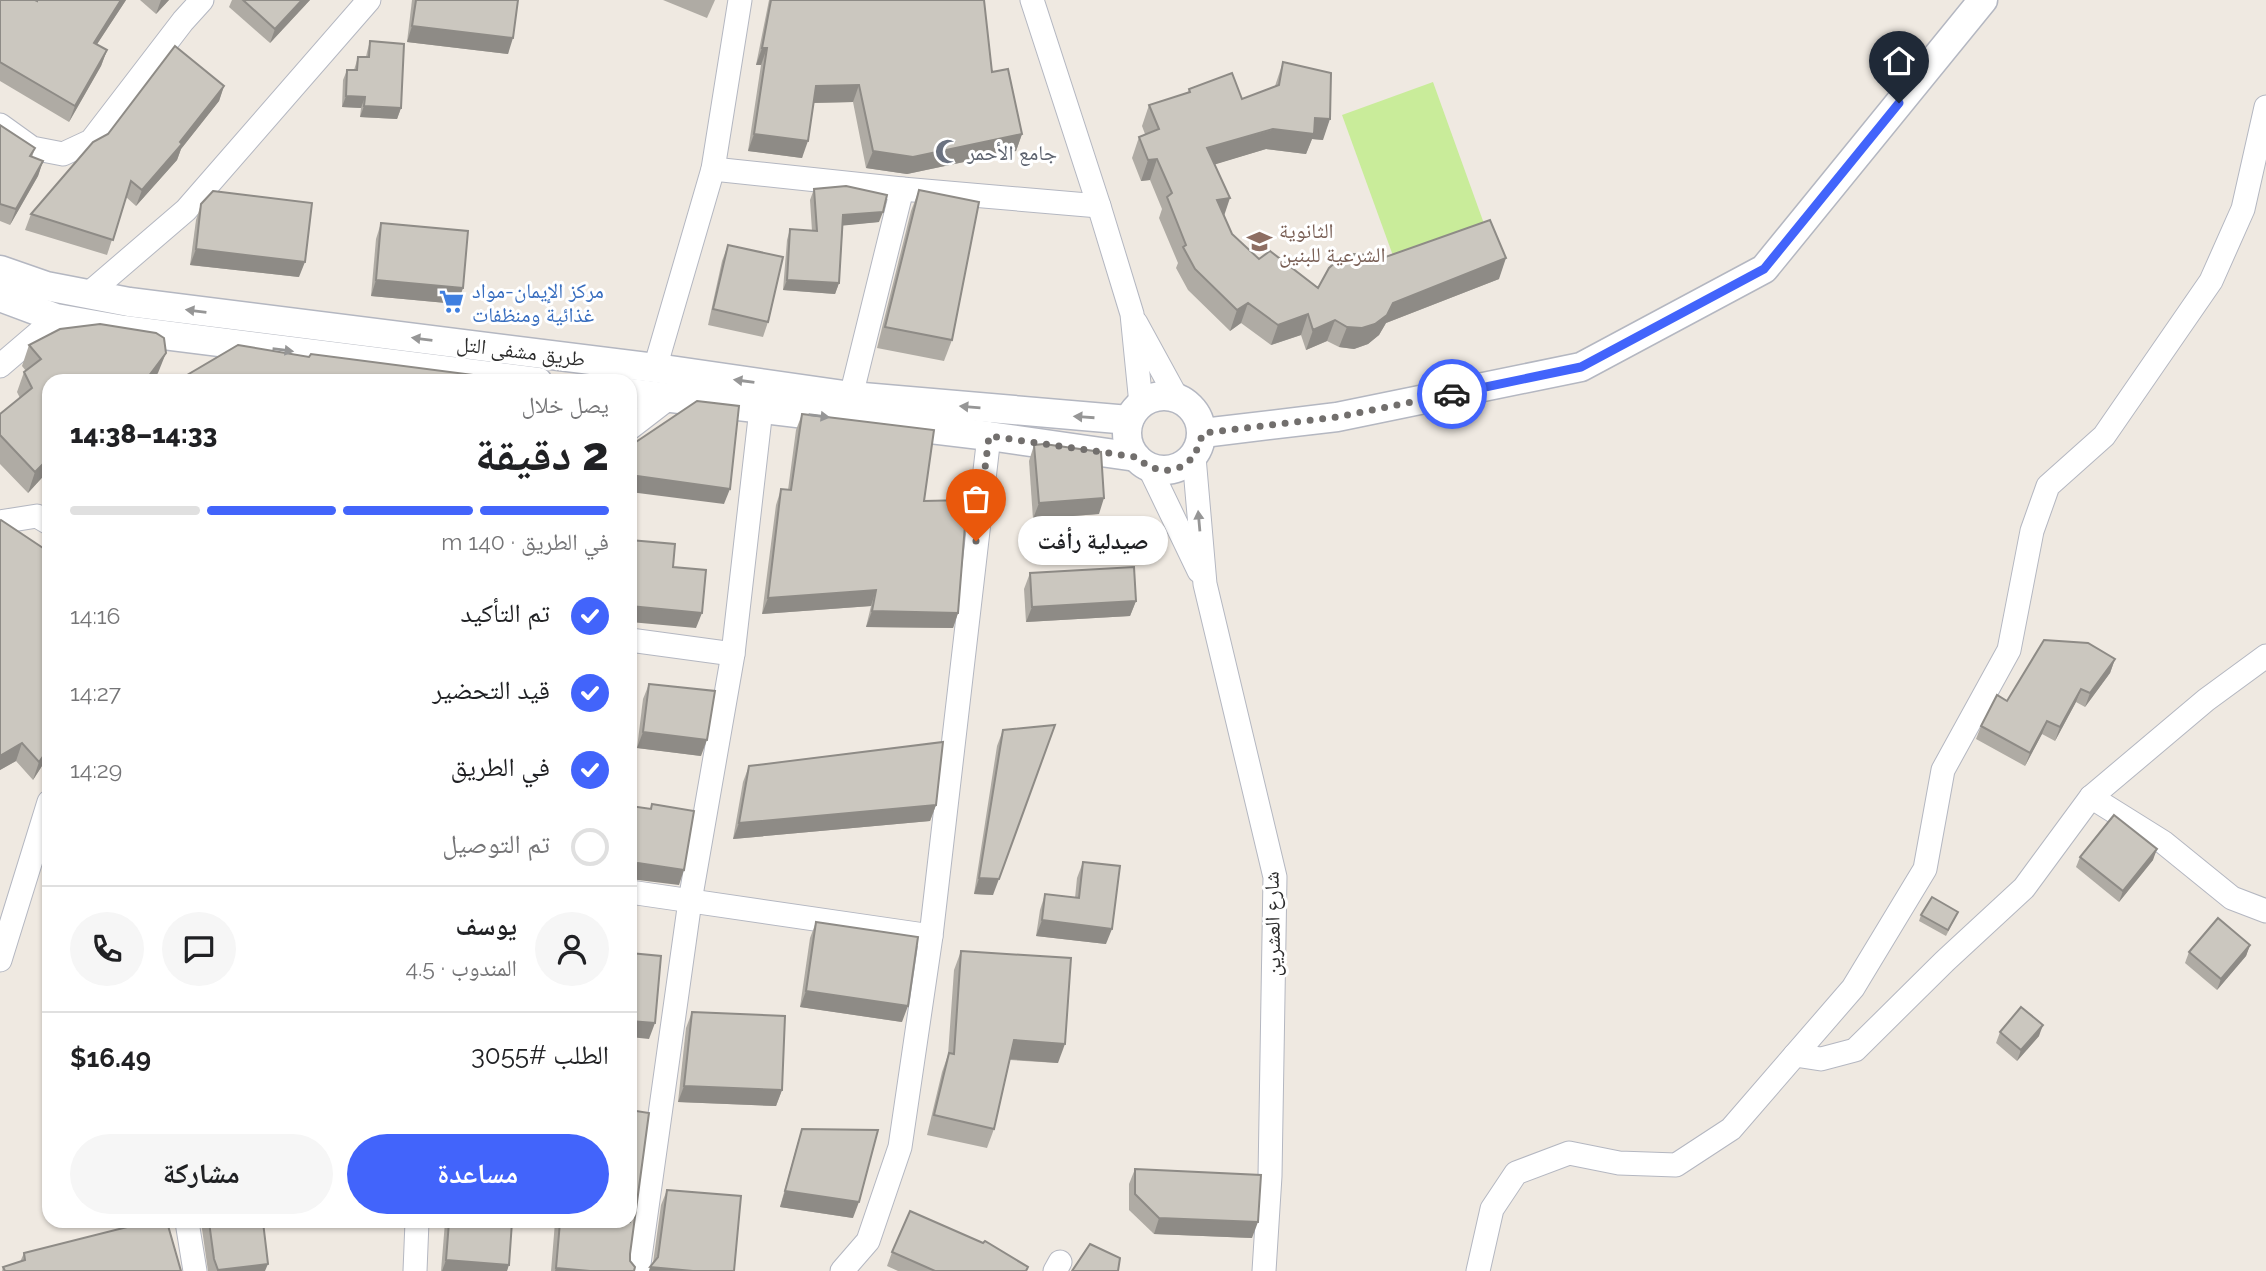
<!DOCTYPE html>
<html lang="ar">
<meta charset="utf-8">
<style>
:root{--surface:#fff;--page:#f6f6f6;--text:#202124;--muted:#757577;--line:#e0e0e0;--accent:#4264fb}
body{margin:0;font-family:Raleway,"Noto Naskh Arabic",sans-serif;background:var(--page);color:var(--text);direction:rtl;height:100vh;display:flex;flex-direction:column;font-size:26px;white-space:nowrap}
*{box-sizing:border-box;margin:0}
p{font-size:23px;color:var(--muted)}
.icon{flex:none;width:38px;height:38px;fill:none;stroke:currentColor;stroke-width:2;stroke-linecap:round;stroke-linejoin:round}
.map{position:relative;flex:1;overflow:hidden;direction:ltr}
.panel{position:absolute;left:42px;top:374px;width:595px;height:854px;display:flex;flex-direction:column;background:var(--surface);border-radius:21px;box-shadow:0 2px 5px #0004;direction:rtl}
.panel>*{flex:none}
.pin{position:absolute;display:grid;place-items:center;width:60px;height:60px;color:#fff;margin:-72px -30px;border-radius:50% 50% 50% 0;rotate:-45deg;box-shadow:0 0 7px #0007}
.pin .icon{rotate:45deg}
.courier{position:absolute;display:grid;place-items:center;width:70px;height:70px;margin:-35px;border:5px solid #4264fb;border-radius:50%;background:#fff;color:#222;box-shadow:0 2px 9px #0007}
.bubble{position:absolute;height:49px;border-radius:24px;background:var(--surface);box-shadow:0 2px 5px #0004;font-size:23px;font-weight:800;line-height:49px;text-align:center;direction:rtl}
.headline em{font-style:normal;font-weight:800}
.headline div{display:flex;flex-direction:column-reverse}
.headline{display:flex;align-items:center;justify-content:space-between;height:119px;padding:0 28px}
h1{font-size:46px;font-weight:800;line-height:52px}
.bar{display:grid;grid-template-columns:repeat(4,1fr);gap:10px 7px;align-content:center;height:84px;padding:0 28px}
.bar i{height:9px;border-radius:5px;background:var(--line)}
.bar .selected{background:var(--accent)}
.bar p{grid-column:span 4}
.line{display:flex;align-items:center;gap:18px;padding:0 28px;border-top:2px solid var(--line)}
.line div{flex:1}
.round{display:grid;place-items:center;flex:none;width:74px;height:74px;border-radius:37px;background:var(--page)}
ol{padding:0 28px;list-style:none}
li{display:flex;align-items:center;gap:21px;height:77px}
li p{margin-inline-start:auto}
li .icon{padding:7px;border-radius:50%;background:var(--accent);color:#fff;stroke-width:4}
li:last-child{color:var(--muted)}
li i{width:38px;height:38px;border:4px solid var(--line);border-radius:50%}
.action{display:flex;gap:14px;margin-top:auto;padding:14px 28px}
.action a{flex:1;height:80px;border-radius:42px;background:var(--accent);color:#fff;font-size:28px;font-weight:800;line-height:80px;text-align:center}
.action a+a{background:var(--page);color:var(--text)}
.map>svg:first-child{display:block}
</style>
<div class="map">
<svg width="2266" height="1271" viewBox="0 0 2266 1271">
<rect width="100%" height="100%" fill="#efe9e1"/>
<polygon fill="#c9ec9a" points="1433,82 1487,232 1396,264 1342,115"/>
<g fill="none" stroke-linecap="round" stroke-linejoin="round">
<defs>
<g id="minor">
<polyline points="1032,0 1099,206 1132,314 1141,404"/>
<polyline points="0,125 32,148 63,154 91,141 183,21 202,0"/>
<polyline points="713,169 902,189 1099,206"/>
<polyline points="87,295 186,210 369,0"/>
<polyline points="1136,323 1177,398"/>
<polyline points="0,366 56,318"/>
<polyline points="655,368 713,169 740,0"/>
<polyline points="851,396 902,189"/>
<polyline points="630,428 669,398"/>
<polyline points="1194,457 1205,584 1275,877 1270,1176 1264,1271"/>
<polyline points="1149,467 1199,571"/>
<polyline points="0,522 37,516 49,523"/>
<polyline points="630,640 733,654"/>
<polyline points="2091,797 2163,842 2232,898 2266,911"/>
<polyline points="630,892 931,936"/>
<polyline points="0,960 49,802"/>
<polyline points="1795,1055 1821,1059 1855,1050 1945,961 2024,888 2091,797 2206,700 2266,656"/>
<polyline points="187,1222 195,1271"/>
<polyline points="415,1271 417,1222"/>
<polyline points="638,1271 690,901 733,654 761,409"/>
<polyline points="842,1271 868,1241 900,1147 931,936 989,436"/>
<polyline points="1055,1271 1060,1262"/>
<polyline points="1478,1271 1492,1209 1516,1173 1569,1153 1619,1163 1676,1165 1731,1129 1853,988 1925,869 1943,770 2009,650 2032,531 2048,486 2104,436 2211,281 2243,209 2266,107"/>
</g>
<g id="tertiary">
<polyline points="0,270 46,286 129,302 655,368 851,396 1129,420"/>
<polyline points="0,297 56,318 124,330 538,382"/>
<polyline points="630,393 989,436 1136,457"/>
<circle cx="1164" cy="433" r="37"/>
<polyline points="1203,433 1337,417 1581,367 1764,269 1983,0"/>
</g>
</defs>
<use href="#minor" stroke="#b4b7c1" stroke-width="25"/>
<use href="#tertiary" stroke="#b4b7c1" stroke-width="31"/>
<use href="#minor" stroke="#fff" stroke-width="23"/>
<use href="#tertiary" stroke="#fff" stroke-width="28"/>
</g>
<g fill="#afaba4">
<polygon points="0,0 37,1 37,0 126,0 97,44 107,50 101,66 69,122 0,81"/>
<polygon points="140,0 169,0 156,14"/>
<polygon points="232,0 310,0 270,43 229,7"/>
<polygon points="412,0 518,0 508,54 407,42"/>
<polygon points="663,0 715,0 707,18"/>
<polygon points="769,0 984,0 992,72 1022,134 1016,151 907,174 866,168 853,102 814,103 802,158 748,151 761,65 756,65"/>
<polygon points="370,41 401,108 397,119 360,117 361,108 342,107 343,80 347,70 354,70 358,57 366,57 367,52"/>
<polygon points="1283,62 1323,140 1312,139 1306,154 1266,149 1215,164 1224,215 1232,234 1259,259 1318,288 1377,260 1499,279 1386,323 1379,335 1368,344 1354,349 1339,347 1327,341 1306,350 1301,335 1271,345 1241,323 1230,331 1188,290 1176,268 1178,263 1159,218 1162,209 1150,180 1141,181 1132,158 1139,137 1145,134 1142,126 1149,105 1188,93 1189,89 1242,99 1275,86"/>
<polygon points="224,86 219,101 181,149 177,160 136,206 126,197 107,255 25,230 31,214"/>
<polygon points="0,125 35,148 32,157 43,161 38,176 10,225 0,221"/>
<polygon points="814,189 879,222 843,225 839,283 835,294 783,290 787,240 790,229 812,231 810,200"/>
<polygon points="919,190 952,340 944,361 877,348 911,211"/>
<polygon points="201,204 299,277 190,265 196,220"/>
<polygon points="381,223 463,288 457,304 371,296 376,239"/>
<polygon points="728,245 768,322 763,337 708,325 722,261"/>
<polygon points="29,345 158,373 49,382 49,470 28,493 0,464 0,414 20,398 17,392 24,372 26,371 22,366"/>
<polygon points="802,414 924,501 958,613 953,628 866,627 871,606 762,614 776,505 781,489 788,490 796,430"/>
<polygon points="1034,445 1099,514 1033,519 1029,461"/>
<polygon points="0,521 49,552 49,755 33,780 16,761 0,770"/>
<polygon points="1030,573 1136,601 1130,616 1026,622 1024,589"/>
<polygon points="2115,659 2110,673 2085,707 2076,702 2055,741 2042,734 2025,766 1976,739 1981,726 2007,701"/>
<polygon points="649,684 701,756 637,748 643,699"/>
<polygon points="1003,730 993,895 974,894 997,746"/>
<polygon points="749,766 936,805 930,821 733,839 743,782"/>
<polygon points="2080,857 2153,860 2119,902 2076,867"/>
<polygon points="1083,862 1106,944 1036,936 1040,910 1045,894 1075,898 1077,878"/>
<polygon points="1958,912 1946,936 1919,921 1921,915"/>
<polygon points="816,922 902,1022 800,1007 810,938"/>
<polygon points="2250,945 2246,956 2217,990 2185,963 2189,952"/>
<polygon points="961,951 1058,1063 1010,1060 994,1129 987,1148 927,1135 942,1072 948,1055 954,970"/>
<polygon points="692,1012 782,1090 776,1106 678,1102 686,1028"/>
<polygon points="2000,1032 2039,1036 2017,1061 1996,1043"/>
<polygon points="802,1129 853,1218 780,1207 797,1145"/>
<polygon points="1135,1169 1252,1238 1154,1234 1129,1210 1129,1184"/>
<polygon points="667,1190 734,1271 649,1271 653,1263 661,1205"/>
<polygon points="201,1222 263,1222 265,1271 208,1271"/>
<polygon points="445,1222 512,1222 507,1271 441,1271"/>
<polygon points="555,1222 630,1222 630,1261 634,1271 551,1271"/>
<polygon points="892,1252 1026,1271 898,1271 887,1266"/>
<polygon points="24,1253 181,1271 2,1271 3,1267 20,1262"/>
</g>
<g fill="#8e8b86">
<polygon points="121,0 126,0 88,58 94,43"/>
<polygon points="161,0 169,0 156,14"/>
<polygon points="302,0 310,0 270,43 275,29"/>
<polygon points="412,26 513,38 508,54 407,42"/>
<polygon points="762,48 767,48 761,65 756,65"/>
<polygon points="107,50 101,66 69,122 75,106"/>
<polygon points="859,85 853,102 810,103 816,86"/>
<polygon points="224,86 219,101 181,149 177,160 136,206 142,190"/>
<polygon points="346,96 365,97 361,108 342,107"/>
<polygon points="364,106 401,108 397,119 360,117"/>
<polygon points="1315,118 1330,119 1323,140 1312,139 1306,154 1266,149 1200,169 1207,148"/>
<polygon points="754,134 808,141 802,158 748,151"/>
<polygon points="1022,134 1016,151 907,174 866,168 873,151"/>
<polygon points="1157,159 1150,180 1141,181 1148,160"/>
<polygon points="43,161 38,176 10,225 16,209"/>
<polygon points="1230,198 1223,219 1217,200"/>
<polygon points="883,212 879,222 839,226 843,215"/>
<polygon points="196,249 305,262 299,277 190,265"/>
<polygon points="1506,258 1499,279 1386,323 1379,335 1368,344 1354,349 1339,347 1347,327 1393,303"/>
<polygon points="376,280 463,288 457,304 371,296"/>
<polygon points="787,280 839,283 835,294 783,290"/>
<polygon points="1248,303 1241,323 1230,331 1237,310"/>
<polygon points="1308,314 1301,335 1271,345 1278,325"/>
<polygon points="1335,320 1327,341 1306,350 1313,330"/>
<polygon points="166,353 158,373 152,382 143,382"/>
<polygon points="49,458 49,470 28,493 35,472"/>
<polygon points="630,475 730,489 724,504 630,492"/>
<polygon points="1104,498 1099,514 1033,519 1039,503"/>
<polygon points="876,590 871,606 762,614 768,598"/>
<polygon points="1136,601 1130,616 1026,622 1032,607"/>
<polygon points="630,606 702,613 696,628 630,622"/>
<polygon points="872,611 958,613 953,628 866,627"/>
<polygon points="2115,659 2110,673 2085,707 2090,693"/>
<polygon points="2081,689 2076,702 2055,741 2060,727"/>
<polygon points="2047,721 2042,734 2025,766 2030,753"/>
<polygon points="643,732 707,740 701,756 637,748"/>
<polygon points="22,743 16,761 0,770 0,756"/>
<polygon points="49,748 49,755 33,780 39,762"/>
<polygon points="936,805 930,821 733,839 739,823"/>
<polygon points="2157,849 2153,860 2119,902 2123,891"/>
<polygon points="638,863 684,870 679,885 630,879 630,865"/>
<polygon points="979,878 999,879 993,895 974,894"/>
<polygon points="1042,920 1112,929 1106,944 1036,936"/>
<polygon points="2250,945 2246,956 2217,990 2221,979"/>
<polygon points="806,991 908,1006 902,1022 800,1007"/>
<polygon points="630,1021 655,1023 649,1039 630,1037"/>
<polygon points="2043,1025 2039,1036 2017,1061 2021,1050"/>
<polygon points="1014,1040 1065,1044 1058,1063 1007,1059"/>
<polygon points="684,1086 782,1090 776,1106 678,1102"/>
<polygon points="785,1191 859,1202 853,1218 780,1207"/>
<polygon points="1159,1218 1258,1222 1252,1238 1154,1234"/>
<polygon points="446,1260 509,1265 507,1271 442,1271"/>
<polygon points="268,1264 265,1271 217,1271 218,1270"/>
<polygon points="650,1267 693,1271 649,1271"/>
<polygon points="556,1268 590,1271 555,1271"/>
</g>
<g fill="#cbc7bf" stroke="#8e8b86" stroke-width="2">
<polygon points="0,0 35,0 37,1 37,0 121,0 94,43 107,50 75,106 0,62"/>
<polygon points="243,0 302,0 275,29"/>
<polygon points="416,0 518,0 513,38 412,26"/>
<polygon points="771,0 984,0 992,72 1008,69 1022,134 913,157 873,151 859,85 816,86 808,141 754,134 767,48 762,48"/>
<polygon points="370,41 404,44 401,108 364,106 365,97 346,96 347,70 357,70 358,57 369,57"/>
<polygon points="175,46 224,86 180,142 182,144 142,190 131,181 113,240 31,214 93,142 108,134"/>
<polygon points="1283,62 1331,73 1330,119 1315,118 1314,134 1273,129 1207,148 1230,198 1217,200 1232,234 1259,259 1270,251 1318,288 1329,268 1340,258 1354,254 1368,255 1377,260 1490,220 1506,258 1393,303 1387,315 1375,324 1362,328 1347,327 1335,320 1313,330 1308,314 1278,325 1248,303 1237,310 1195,269 1183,247 1186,245 1167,197 1172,193 1157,159 1148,160 1139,137 1159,129 1149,105 1190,92 1189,89 1232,73 1242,99 1279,85"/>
<polygon points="0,125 35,148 30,156 43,161 16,209 0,204"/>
<polygon points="846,186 887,195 883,212 843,215 839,283 787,280 790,229 817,231 814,189"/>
<polygon points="919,190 979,202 952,340 885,327"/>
<polygon points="213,191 312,203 305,262 196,249 201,204"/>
<polygon points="381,223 468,231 463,288 376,280"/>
<polygon points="728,245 783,257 768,322 713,309"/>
<polygon points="100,324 156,333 164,338 166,353 145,381 49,382 49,458 35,472 0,435 0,414 32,388 24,372 41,359 29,345 60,329"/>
<polygon points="238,345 309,357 311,354 528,382 185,382 182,378"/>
<polygon points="697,401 739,406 730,489 630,475 630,446"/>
<polygon points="802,414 934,430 924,501 967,500 958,613 872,611 876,590 768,598 781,489 791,490"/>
<polygon points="1044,444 1101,452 1104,498 1039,503 1034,445"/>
<polygon points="1,520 49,552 49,748 39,762 22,743 0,756 0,521"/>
<polygon points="630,540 675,544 673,567 706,570 702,613 630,606"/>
<polygon points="1134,567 1136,601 1032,607 1030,573"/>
<polygon points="2044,640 2088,643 2115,659 2090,693 2081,689 2060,727 2047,721 2030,753 1981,726 1997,695 2007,701"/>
<polygon points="649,684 715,691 707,740 643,732"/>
<polygon points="1055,725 999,879 979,878 1003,730"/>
<polygon points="943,742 936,805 739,823 749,766"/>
<polygon points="652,804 694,811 684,870 638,863 630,865 630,806 651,809"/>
<polygon points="2114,815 2157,849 2123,891 2080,857"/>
<polygon points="1083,862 1120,866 1112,929 1042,920 1045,894 1079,898"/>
<polygon points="1932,897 1958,912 1948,930 1921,915"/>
<polygon points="2218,918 2250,945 2221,979 2189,952"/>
<polygon points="816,922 918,937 908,1006 806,991"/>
<polygon points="961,951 1071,958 1065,1044 1014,1040 994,1129 934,1115 949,1053 954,1054"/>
<polygon points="630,953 661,956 655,1023 630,1021"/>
<polygon points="2021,1007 2043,1025 2021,1050 2000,1032"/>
<polygon points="692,1012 785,1016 782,1090 684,1086"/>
<polygon points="630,1110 649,1113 630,1254 630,1261 635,1267 634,1271 590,1271 556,1268 560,1222 630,1222"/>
<polygon points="802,1129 878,1130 859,1202 785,1191"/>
<polygon points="1135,1169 1261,1175 1258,1222 1159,1218 1135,1194"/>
<polygon points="667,1190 741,1196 734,1271 693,1271 650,1267 658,1257"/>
<polygon points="910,1211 983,1243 985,1241 1028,1267 1026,1271 935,1271 892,1252"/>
<polygon points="147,1222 167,1222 181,1271 5,1271 3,1267 25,1260 24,1253"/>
<polygon points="209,1222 263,1222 268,1264 218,1270 214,1259"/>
<polygon points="449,1222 512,1222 509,1265 446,1260"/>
<polygon points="1090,1244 1120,1258 1118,1271 1072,1271"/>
</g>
<defs><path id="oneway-solid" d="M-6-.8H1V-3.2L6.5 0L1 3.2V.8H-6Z" transform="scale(1.75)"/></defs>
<g fill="#969696">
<use href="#oneway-solid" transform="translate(196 311) rotate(-173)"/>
<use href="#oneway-solid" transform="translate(422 339) rotate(-173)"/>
<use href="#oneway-solid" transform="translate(283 350) rotate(7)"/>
<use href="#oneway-solid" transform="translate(744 381) rotate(-172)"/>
<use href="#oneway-solid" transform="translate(970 407) rotate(-175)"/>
<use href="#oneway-solid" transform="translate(819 416) rotate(7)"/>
<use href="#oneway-solid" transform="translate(1084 417) rotate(-176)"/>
<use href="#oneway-solid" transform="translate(1199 521) rotate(-95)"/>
</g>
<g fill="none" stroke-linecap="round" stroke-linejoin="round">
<polyline stroke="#726f6d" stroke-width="7" stroke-dasharray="0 12.6" points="976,541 989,436 1136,457 1149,467 1165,471 1181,467 1194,457 1203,433 1337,417 1452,394"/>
<polyline stroke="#4264fb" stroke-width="9" points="1452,394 1581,367 1764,269 1899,103"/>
</g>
<defs>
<symbol id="mosque-bare" viewBox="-9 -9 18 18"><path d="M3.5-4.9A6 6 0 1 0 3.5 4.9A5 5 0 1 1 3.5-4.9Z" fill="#6b7280" stroke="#fff" stroke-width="2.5" paint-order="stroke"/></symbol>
<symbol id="school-bare" viewBox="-9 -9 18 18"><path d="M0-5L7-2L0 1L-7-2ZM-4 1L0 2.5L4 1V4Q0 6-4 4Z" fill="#8d6e63" stroke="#fff" stroke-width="2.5" paint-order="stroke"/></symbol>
<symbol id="supermarket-bare" viewBox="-9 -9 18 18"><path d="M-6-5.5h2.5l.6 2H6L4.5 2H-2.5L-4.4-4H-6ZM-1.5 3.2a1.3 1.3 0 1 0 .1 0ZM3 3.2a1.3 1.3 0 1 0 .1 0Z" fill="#3f7fe0" stroke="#fff" stroke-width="2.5" paint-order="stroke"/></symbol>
</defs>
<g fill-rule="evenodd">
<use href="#mosque-bare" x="930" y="134" width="35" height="35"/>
<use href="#school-bare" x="1242" y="224" width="35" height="35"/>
<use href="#supermarket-bare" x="434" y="284" width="35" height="35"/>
</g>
<g text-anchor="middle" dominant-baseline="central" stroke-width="6" stroke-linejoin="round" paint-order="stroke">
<g font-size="21" fill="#5b616d" stroke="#fff" text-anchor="start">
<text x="967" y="152">جامع الأحمر</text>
</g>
<g font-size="21" fill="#785e54" stroke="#fff" text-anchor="start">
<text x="1279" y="230">الثانوية<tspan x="1279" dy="24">الشرعية للبنين</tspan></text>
</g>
<g font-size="21" fill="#366cbe" stroke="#fff" text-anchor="start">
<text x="472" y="290">مركز الإيمان-مواد<tspan x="472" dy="24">غذائية ومنظفات</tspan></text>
</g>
<g font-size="21" fill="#2e2e2e" stroke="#fff">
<text transform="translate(521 351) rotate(7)">طريق مشفى التل</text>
<text transform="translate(1272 924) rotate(-91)">شارع العشرين</text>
</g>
</g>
</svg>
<div class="pin" style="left:976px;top:541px;background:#ea580c"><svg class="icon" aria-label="bag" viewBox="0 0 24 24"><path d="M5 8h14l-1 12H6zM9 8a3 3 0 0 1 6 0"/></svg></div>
<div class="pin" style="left:1899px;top:103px;background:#1f2937"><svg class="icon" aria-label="home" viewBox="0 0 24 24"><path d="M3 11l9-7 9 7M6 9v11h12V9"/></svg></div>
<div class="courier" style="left:1452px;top:394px"><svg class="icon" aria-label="car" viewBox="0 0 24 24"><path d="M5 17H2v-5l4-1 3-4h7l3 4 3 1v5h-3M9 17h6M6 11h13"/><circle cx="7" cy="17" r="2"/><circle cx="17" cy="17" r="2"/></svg></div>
<div class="bubble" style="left:1018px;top:516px;width:150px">صيدلية رأفت</div>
<section class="panel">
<div class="headline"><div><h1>2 دقيقة</h1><p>يصل خلال</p></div><em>14:33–14:38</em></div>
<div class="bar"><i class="selected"></i><i class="selected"></i><i class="selected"></i><i></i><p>في الطريق · 140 m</p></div>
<ol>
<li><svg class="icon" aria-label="check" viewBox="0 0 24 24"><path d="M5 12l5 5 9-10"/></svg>تم التأكيد<p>14:16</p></li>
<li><svg class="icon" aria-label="check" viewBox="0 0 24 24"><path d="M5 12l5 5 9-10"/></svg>قيد التحضير<p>14:27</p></li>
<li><svg class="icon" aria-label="check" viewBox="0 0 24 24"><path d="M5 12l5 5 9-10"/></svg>في الطريق<p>14:29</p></li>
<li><i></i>تم التوصيل</li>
</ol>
<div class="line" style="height:126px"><a class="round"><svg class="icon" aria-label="person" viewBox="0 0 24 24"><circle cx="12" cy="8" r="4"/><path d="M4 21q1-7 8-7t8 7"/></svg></a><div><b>يوسف</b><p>المندوب · 4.5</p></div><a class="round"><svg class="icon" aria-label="chat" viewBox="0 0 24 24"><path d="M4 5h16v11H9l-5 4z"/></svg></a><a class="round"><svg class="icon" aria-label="phone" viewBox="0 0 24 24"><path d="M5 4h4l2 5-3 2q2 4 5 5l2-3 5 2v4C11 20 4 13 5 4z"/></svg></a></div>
<div class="line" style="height:91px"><div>الطلب #3055</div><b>$16.49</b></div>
<div class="action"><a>مساعدة</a><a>مشاركة</a></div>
</section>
</div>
